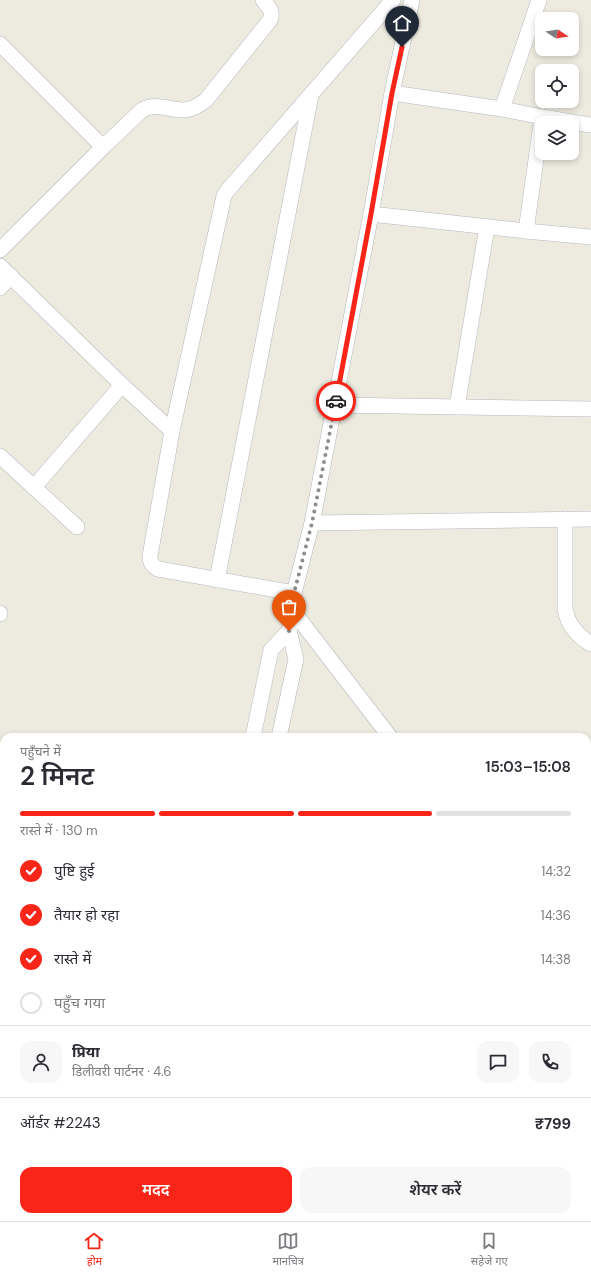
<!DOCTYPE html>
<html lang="hi">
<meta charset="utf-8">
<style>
:root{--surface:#fff;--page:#f7f7f7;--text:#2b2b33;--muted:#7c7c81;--line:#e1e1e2;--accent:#fa2519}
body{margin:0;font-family:"DM Sans","Noto Sans Devanagari",sans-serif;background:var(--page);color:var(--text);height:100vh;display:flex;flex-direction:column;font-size:15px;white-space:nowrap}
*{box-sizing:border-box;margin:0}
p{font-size:13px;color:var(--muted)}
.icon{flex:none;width:22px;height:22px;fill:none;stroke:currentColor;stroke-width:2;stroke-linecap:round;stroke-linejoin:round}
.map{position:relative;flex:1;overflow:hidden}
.panel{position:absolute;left:0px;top:733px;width:591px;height:488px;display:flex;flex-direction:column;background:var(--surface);border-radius:12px 12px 0 0;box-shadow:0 2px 6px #0003}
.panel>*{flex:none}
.needle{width:26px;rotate:102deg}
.fabs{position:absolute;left:535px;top:12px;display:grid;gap:8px}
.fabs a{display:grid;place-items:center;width:44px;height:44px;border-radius:8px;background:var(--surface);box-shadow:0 2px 6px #0003;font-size:20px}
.pin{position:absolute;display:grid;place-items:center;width:34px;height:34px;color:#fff;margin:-41px -17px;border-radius:50% 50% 50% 0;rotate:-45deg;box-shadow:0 0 4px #0007}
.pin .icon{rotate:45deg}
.courier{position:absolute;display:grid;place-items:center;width:40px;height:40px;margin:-20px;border:3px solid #fa2519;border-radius:50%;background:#fff;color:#222;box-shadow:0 1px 5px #0007}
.summary em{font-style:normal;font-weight:600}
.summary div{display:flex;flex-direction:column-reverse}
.summary{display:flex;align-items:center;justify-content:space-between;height:68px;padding:0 20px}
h1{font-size:26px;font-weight:600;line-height:30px}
.bar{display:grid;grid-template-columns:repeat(4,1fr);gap:6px 4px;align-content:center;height:48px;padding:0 20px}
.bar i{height:5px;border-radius:3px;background:var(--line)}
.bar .on{background:var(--accent)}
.bar p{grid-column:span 4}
.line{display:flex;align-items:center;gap:10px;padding:0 20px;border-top:1px solid var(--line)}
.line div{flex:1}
.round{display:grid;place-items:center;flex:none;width:42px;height:42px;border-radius:12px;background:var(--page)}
ol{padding:0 20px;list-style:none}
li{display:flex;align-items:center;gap:12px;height:44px}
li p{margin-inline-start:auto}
li .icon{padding:4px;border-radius:50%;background:var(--accent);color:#fff;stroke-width:4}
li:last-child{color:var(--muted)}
li i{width:22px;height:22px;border:2px solid var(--line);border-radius:50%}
.action{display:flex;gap:8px;margin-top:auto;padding:8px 20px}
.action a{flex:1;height:46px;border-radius:12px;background:var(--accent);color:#fff;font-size:16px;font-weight:600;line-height:46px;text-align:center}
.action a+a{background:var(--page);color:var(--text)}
.dock{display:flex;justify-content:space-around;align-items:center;height:56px;border-top:1px solid var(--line);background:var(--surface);font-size:11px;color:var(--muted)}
.dock a{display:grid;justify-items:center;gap:2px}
.dock .on{color:var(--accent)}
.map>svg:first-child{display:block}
</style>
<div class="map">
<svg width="591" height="1221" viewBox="0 0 591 1221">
<rect width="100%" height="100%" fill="#edeadf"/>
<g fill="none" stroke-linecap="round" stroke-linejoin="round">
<defs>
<g id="minor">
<polyline points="0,44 103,147"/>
<polyline points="392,93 502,109 542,117 591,125"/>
<polyline points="502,109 539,0"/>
<polyline points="371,214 526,231 591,237"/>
<polyline points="526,231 542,117"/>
<path d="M 0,250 L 103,147 L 142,110 C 156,102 168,110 183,110 C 192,110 199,105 206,100 L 270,20 C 274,11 268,7 263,0"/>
<polyline points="0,266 122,385 172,431"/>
<polyline points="0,288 11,276"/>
<polyline points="335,405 591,409"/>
<polyline points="457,407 487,227"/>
<polyline points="0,456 77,527"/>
<polyline points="34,487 122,385"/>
<path d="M 565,519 L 565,609 C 568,625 577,636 591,644"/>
<polyline points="312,523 591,519"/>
<polyline points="217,580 311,95"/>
<path d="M 294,593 L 158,569 C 152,566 150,563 150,556 L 172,431 L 224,196 L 227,191 L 393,0"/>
<polyline points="293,611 390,737"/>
<polyline points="0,613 0,614"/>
<polyline points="253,737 271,650 289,631"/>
<polyline points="279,737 296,659 289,631 293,611 294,593 312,523 371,214 392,93 412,0"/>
<polyline points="1,911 4,926"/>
<polyline points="587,974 591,976"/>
<polyline points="587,1132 591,1134"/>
<polyline points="63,1217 92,1217"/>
<polyline points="362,1217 367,1221"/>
<polyline points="580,1217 586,1221"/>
<polyline points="208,1221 209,1217"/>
<polyline points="232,1221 232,1217"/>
</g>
</defs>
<use href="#minor" stroke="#b5b9be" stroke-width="16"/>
<use href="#minor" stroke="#fff" stroke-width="15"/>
</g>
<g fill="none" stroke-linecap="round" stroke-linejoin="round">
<polyline stroke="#8c8e8e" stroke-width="4" stroke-dasharray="0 7.2" points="289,631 293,611 294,593 312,523 336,401"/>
<polyline stroke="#fa2519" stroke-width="5" points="336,401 371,214 392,93 402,47"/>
</g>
</svg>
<div class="fabs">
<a><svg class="needle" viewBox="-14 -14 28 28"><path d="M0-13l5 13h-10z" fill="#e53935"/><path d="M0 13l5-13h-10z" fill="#7c7c81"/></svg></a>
<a><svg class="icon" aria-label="locate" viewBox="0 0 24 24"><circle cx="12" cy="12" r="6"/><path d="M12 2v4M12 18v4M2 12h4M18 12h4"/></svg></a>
<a><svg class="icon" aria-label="layers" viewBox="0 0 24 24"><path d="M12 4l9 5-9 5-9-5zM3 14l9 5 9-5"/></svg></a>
</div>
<div class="pin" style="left:289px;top:631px;background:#ea580c"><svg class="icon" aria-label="bag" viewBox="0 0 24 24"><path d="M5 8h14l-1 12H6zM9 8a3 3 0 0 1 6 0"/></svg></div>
<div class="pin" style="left:402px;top:47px;background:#1f2937"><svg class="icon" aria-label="home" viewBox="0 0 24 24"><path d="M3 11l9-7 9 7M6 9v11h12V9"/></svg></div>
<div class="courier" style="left:336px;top:401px"><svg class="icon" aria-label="car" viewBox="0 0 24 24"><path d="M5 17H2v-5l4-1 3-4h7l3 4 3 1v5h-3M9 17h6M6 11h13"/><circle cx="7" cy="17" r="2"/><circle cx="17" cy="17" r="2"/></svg></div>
<section class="panel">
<div class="summary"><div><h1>2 मिनट</h1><p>पहुँचने में</p></div><em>15:03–15:08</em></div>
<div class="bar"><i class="on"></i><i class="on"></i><i class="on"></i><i></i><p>रास्ते में · 130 m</p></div>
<ol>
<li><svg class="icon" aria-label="check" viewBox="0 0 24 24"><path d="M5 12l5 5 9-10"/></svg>पुष्टि हुई<p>14:32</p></li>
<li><svg class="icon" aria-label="check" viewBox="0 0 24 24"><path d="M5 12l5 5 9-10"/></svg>तैयार हो रहा<p>14:36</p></li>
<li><svg class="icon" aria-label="check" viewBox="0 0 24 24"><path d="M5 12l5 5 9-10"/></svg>रास्ते में<p>14:38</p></li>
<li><i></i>पहुँच गया</li>
</ol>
<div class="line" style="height:72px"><a class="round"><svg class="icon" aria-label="person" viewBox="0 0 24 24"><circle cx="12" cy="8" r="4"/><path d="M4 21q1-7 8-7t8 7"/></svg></a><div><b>प्रिया</b><p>डिलीवरी पार्टनर · 4.6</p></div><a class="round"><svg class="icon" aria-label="chat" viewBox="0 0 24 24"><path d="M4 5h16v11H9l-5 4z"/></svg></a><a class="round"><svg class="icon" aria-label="phone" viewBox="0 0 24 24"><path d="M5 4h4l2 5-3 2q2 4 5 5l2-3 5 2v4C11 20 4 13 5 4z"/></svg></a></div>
<div class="line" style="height:52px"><div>ऑर्डर #2243</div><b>₹799</b></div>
<div class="action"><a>मदद</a><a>शेयर करें</a></div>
</section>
</div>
<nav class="dock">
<a class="on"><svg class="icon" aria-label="home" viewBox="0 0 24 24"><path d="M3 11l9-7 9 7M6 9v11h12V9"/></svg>होम</a>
<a><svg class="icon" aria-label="map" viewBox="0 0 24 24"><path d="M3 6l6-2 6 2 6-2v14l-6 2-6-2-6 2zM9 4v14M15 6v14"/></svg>मानचित्र</a>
<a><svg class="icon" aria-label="saved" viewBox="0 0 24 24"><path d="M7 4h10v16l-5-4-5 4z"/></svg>सहेजे गए</a>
</nav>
